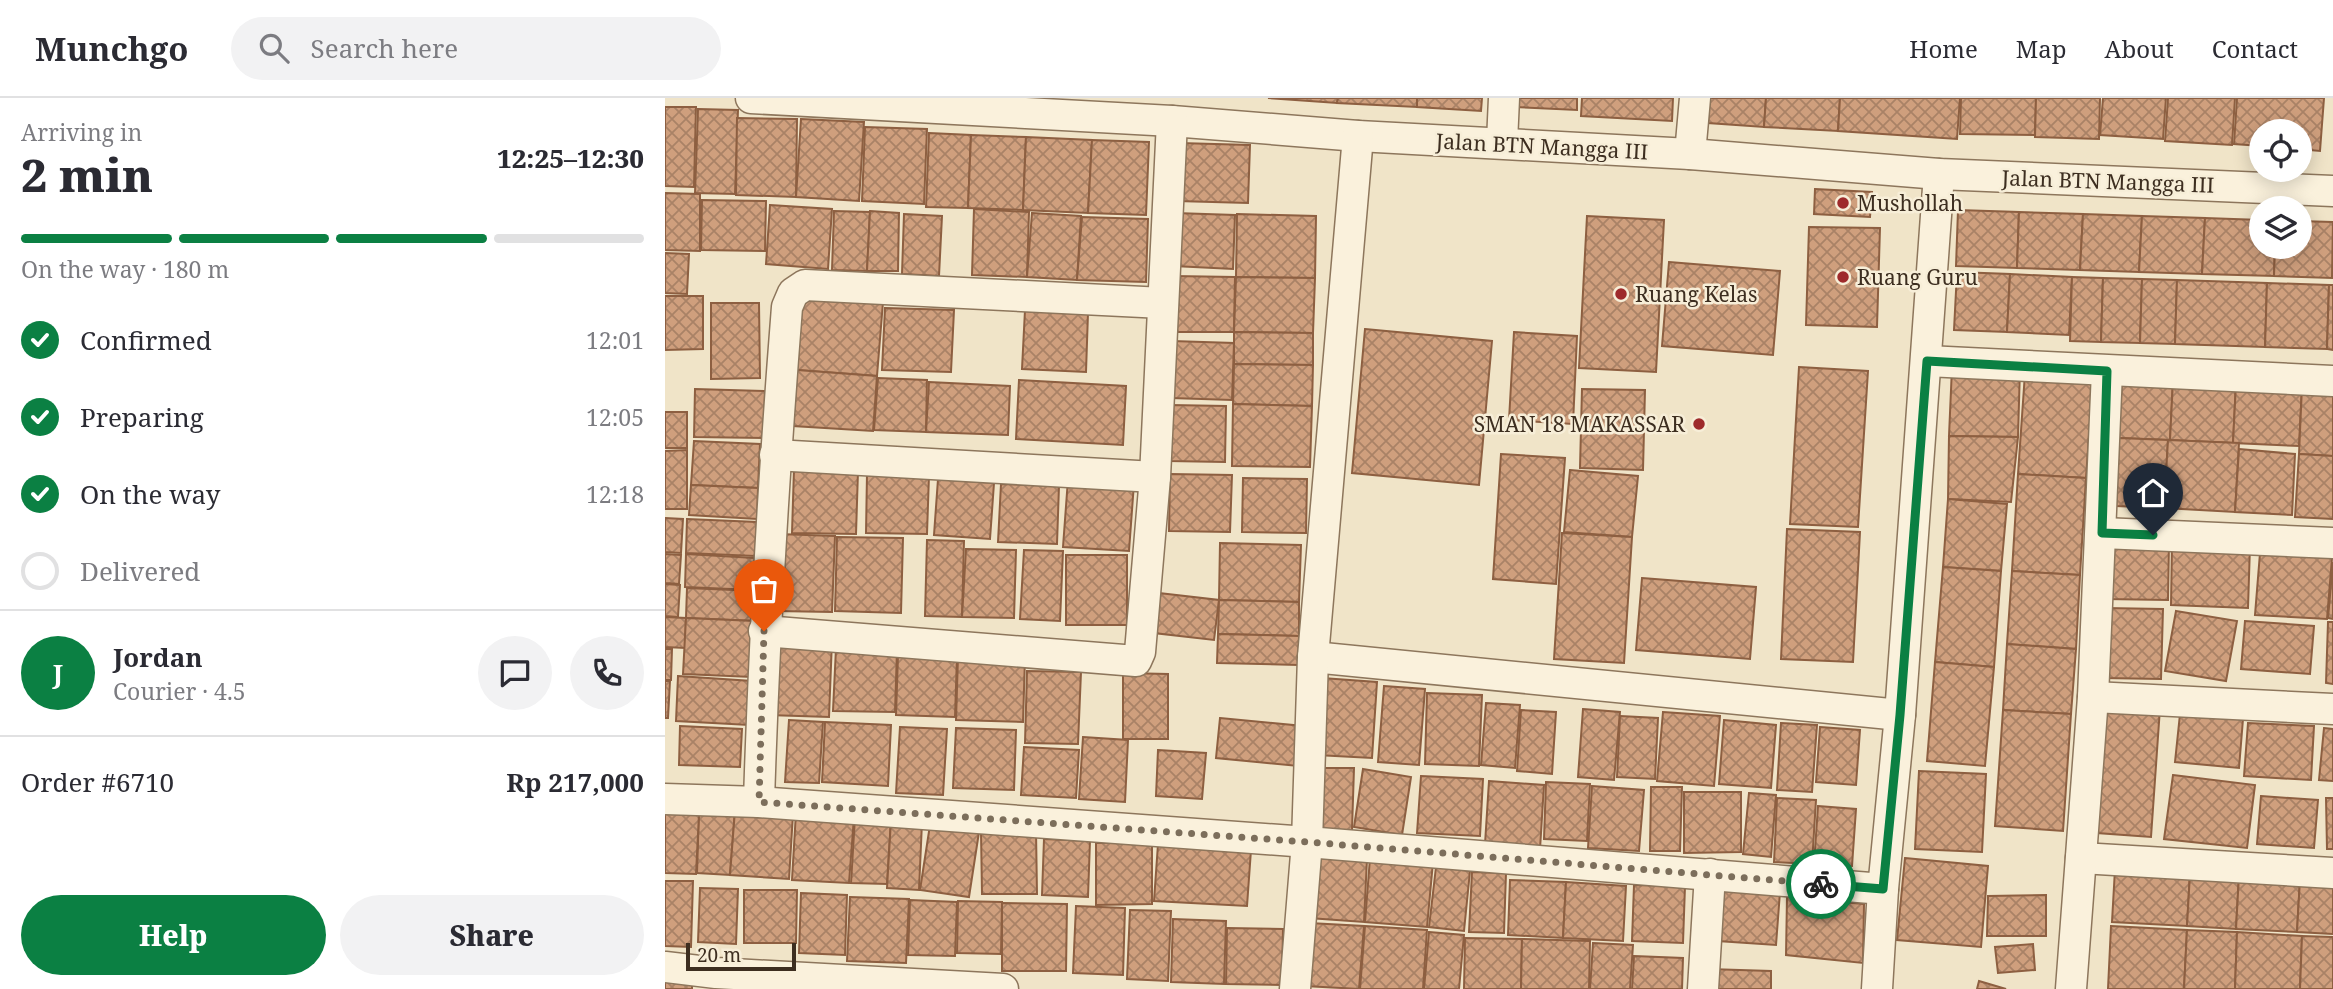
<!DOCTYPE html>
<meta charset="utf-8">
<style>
:root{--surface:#fff;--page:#f2f2f3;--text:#2b2b33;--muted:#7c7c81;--line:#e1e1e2;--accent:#0b8043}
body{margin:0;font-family:"Noto Serif",serif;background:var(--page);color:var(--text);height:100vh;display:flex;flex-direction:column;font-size:26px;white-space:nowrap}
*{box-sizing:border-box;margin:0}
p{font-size:23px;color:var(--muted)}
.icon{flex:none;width:38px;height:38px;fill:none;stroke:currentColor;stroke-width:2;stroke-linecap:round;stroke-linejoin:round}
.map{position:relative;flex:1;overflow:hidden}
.details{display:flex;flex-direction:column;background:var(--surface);width:665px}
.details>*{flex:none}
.tools{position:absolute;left:1584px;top:21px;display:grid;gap:14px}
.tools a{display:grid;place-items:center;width:63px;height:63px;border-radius:50%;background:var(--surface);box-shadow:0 4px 18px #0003;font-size:35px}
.scale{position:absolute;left:21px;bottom:18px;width:110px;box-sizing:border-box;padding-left:7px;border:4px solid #3d2e20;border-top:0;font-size:19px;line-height:24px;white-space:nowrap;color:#3d2e20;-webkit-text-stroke:5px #f7eed8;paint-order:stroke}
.pin{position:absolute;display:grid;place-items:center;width:60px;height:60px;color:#fff;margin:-72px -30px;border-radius:50% 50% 50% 0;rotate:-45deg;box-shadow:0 0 7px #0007}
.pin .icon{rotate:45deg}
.courier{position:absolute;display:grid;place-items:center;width:70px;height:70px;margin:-35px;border:5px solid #0b8043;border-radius:50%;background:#fff;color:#222;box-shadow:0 2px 9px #0007}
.head em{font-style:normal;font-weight:800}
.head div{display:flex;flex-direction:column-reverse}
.head{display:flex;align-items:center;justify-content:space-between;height:119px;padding:0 21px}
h1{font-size:46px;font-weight:800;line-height:52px}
.bar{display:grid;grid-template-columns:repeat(4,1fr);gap:10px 7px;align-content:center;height:84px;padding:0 21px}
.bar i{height:9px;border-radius:5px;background:var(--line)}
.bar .active{background:var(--accent)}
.bar p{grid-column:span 4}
.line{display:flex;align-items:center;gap:18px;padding:0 21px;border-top:2px solid var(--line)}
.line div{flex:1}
.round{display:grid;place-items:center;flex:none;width:74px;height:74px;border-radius:37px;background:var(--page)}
ol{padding:0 21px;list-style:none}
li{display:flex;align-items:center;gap:21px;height:77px}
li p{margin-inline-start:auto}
li .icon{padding:7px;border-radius:50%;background:var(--accent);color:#fff;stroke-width:4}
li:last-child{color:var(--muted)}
li i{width:38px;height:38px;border:4px solid var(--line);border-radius:50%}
.cta{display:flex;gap:14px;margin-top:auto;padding:14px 21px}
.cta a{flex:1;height:80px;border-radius:42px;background:var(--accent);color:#fff;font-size:28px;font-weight:800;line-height:80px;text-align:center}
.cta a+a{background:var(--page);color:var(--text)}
header{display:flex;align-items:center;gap:42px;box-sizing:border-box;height:98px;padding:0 35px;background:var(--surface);border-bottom:2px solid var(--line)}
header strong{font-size:33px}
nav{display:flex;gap:38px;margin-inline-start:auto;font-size:24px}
.search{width:490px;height:63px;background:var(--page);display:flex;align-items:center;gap:18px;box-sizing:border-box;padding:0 24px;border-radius:38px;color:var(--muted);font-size:26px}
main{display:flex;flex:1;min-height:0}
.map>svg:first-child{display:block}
</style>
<header>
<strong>Munchgo</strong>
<div class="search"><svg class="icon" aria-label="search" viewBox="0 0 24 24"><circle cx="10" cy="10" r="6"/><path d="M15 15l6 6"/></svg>Search here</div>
<nav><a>Home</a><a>Map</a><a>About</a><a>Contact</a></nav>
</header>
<main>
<section class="details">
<div class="head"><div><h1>2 min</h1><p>Arriving in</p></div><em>12:25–12:30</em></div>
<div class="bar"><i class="active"></i><i class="active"></i><i class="active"></i><i></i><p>On the way · 180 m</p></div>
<ol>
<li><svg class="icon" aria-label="check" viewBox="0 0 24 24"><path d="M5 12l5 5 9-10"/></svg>Confirmed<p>12:01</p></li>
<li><svg class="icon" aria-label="check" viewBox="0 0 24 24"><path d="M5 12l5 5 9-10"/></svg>Preparing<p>12:05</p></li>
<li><svg class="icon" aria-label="check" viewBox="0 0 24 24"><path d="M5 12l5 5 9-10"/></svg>On the way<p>12:18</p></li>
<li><i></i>Delivered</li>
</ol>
<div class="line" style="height:126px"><b class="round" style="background:var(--accent);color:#fff">J</b><div><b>Jordan</b><p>Courier · 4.5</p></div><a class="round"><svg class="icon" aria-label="chat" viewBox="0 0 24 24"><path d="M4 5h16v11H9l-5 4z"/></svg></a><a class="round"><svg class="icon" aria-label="phone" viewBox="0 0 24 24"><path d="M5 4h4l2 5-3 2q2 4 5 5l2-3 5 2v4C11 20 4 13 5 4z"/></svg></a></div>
<div class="line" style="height:91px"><div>Order #6710</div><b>Rp 217,000</b></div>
<div class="cta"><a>Help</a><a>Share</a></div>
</section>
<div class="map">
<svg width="1668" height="891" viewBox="0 0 1668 891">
<defs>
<pattern id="building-cross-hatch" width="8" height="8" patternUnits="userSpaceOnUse" patternTransform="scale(1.75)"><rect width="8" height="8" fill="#cf9f7d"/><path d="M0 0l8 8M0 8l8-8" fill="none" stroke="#a98266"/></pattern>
</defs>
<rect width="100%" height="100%" fill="#f0e4c8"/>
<g fill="url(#building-cross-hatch)" stroke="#8d5f41" stroke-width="2">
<polygon points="603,0 673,0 672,5"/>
<polygon points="673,0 752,0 752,9 672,5"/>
<polygon points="752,0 817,0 816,13 752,9"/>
<polygon points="850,0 912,0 912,12 850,9"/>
<polygon points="917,0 1008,0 1007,23 916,18"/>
<polygon points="1044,0 1101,0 1099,29 1043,25"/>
<polygon points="1101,0 1175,0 1173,33 1099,29"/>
<polygon points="1175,0 1295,0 1292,41 1173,33"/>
<polygon points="1296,0 1371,0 1370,37 1295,36"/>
<polygon points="1371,0 1435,0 1434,41 1370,39"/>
<polygon points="1438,0 1501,0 1498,41 1435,37"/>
<polygon points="1503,0 1570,0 1567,47 1500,43"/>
<polygon points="1572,0 1659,0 1655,53 1634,51 1634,33 1596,33 1596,48 1569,46"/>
<polygon points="0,9 31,9 29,89 0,88"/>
<polygon points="33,11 73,12 70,96 30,95"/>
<polygon points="72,20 132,21 131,99 71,97"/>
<polygon points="136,21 199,24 194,103 131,99"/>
<polygon points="200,29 262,31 259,106 197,103"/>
<polygon points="264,35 306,37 303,110 261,109"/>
<polygon points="306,37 361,39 358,112 303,110"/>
<polygon points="361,39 427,42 423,115 358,112"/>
<polygon points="427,42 484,44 481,117 423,115"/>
<polygon points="514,45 585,47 583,105 512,103"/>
<polygon points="1150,91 1207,94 1205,119 1149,116"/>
<polygon points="0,95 35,96 35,153 0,152"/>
<polygon points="37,102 101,103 100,153 36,152"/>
<polygon points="105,107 167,111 163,171 101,166"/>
<polygon points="309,111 364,114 362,179 307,177"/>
<polygon points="1293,112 1354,114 1352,170 1291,168"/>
<polygon points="169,113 205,114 202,173 167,172"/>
<polygon points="205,113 234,115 233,173 202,173"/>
<polygon points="1354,114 1418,116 1415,172 1352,170"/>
<polygon points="367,115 416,118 412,182 362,179"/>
<polygon points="510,115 570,117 568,171 509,168"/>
<polygon points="239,116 277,118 274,178 237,176"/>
<polygon points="572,116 651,118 650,180 571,179"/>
<polygon points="1418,116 1477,118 1474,174 1415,172"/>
<polygon points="922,118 999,122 991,274 914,270"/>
<polygon points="1477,118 1540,120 1537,176 1474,174"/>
<polygon points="417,119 483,121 481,184 412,182"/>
<polygon points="1540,120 1596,122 1596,149 1610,149 1609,178 1537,176"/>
<polygon points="1634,123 1668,124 1667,180 1609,178 1610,149 1634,149"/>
<polygon points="1144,129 1215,130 1212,229 1141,227"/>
<polygon points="0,155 24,156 22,196 0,195"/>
<polygon points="1004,164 1115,173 1108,257 997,248"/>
<polygon points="1292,174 1345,176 1342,234 1289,232"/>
<polygon points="1345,176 1407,179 1404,237 1342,234"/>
<polygon points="508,178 570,179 569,234 507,234"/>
<polygon points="571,179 650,180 648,235 569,234"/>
<polygon points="1407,179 1438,180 1436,244 1405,243"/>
<polygon points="1438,180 1477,181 1475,245 1436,244"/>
<polygon points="1477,181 1512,182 1510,246 1475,245"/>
<polygon points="1512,182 1602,185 1600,249 1510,246"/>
<polygon points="1602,185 1664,187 1662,251 1600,249"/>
<polygon points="1664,187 1668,187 1668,252 1662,251"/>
<polygon points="138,197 218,204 212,278 132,272"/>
<polygon points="0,198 38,198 38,251 0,252"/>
<polygon points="46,205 94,205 95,280 46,281"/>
<polygon points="220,210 289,212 286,274 217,272"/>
<polygon points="360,212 423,215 421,274 357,271"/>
<polygon points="700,231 827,243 814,387 687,375"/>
<polygon points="569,234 648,235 648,267 569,266"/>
<polygon points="849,234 912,238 908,326 844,322"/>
<polygon points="507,243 569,245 567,302 506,300"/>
<polygon points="569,266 648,267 647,308 568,306"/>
<polygon points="1134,269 1203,273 1193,429 1125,426"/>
<polygon points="1287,269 1355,270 1353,339 1284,338"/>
<polygon points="132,272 212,278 208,333 128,328"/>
<polygon points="1360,275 1428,280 1421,380 1353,376"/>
<polygon points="213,280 262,282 261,334 209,332"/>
<polygon points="1457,280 1508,282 1505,342 1454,340"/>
<polygon points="354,282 461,288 458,347 351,341"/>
<polygon points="1508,282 1571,285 1568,345 1505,342"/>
<polygon points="264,284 345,288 343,337 261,334"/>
<polygon points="1571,285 1637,288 1634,348 1568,345"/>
<polygon points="1637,288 1668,290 1668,358 1634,356"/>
<polygon points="30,291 100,293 99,340 29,339"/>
<polygon points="917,291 980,292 978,372 915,370"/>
<polygon points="568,306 647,308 645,369 567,368"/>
<polygon points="505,307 561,308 560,364 504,363"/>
<rect x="0" y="314" width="22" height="36"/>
<polygon points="1284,338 1353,339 1346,404 1283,401"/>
<polygon points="1454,340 1503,342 1499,410 1451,408"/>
<polygon points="1503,342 1574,345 1570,414 1499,410"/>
<polygon points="29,343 95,346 93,390 26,387"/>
<polygon points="1574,351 1630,356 1627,417 1570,414"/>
<polygon points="22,352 22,411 0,411 0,353"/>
<polygon points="836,356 900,360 891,486 828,481"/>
<polygon points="1634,356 1668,358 1668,421 1630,419"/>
<polygon points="129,371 193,373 191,436 127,435"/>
<polygon points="905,372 973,378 967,439 899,434"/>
<polygon points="202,376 264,377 262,436 201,435"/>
<polygon points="505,376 567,377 565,434 504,433"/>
<polygon points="1353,376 1421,380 1415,477 1347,473"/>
<polygon points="578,380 642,381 641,435 577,434"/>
<polygon points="273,381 329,385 325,441 269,437"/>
<polygon points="403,381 469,385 464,453 398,449"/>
<polygon points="336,386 394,388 392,446 333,444"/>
<polygon points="26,387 93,390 92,421 24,417"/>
<polygon points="1283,401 1342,406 1336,473 1278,469"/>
<polygon points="0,420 18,421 16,455 0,454"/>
<polygon points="22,421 92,424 90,458 21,455"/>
<polygon points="1122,431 1195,434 1188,564 1116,561"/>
<polygon points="897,435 967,439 959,565 889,561"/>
<polygon points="113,436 170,438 167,514 111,513"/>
<polygon points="172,439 238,440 236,515 170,513"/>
<polygon points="262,442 299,443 297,519 260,518"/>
<polygon points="1441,444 1504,445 1503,502 1440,501"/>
<polygon points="555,445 636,447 634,504 554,502"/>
<polygon points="1507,445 1585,448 1583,510 1506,507"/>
<polygon points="301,451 351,452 349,520 297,519"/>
<polygon points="359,452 398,453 395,523 355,521"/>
<polygon points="1595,455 1667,460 1662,521 1590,517"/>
<polygon points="0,456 16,457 14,486 0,485"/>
<polygon points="21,456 90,460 89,492 20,489"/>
<rect x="401" y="457" width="61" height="70"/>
<polygon points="1668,464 1668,521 1663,520"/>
<polygon points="1278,469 1336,473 1329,569 1270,564"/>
<polygon points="1347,473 1415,477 1411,551 1342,546"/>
<polygon points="977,480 1091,489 1085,561 971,552"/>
<polygon points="0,486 15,487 13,519 0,518"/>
<polygon points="22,490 91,493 90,523 21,520"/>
<polygon points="494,495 554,502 549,542 489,535"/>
<polygon points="554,502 634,504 634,538 553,536"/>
<polygon points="1440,510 1498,511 1496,581 1438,580"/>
<polygon points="1511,513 1572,523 1561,583 1500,573"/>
<polygon points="0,519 21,520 20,550 0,549"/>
<polygon points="21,520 90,523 87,579 18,576"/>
<polygon points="1580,523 1649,528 1645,576 1576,571"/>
<polygon points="1663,524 1668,524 1668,586 1661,585"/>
<polygon points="553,536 634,538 633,567 552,565"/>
<polygon points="106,540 167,542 164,619 103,617"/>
<polygon points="1342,546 1411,551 1406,616 1338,612"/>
<polygon points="171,550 232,552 230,614 168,613"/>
<polygon points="0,551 7,551 6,582 0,582"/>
<polygon points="233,557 292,558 290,619 231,617"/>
<polygon points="293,558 360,560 358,624 291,622"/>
<polygon points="1270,564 1329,569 1320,668 1262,663"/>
<polygon points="362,573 416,574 413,646 360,645"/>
<polygon points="458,575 503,576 503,641 458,641"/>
<polygon points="13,578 87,583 84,627 11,623"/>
<polygon points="657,580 712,584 707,660 652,657"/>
<polygon points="0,583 5,583 3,620 0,620"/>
<polygon points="719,588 760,591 754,667 713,664"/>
<polygon points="762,595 817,597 814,668 760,666"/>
<polygon points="821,605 855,607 850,670 816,667"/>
<polygon points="1441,607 1495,610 1486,739 1432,735"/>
<polygon points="918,611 955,614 949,682 913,679"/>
<polygon points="856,612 891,614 887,676 852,673"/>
<polygon points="1338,612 1406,616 1398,733 1330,728"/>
<polygon points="998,614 1055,618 1049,688 992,683"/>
<polygon points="1515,616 1578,621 1574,670 1510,664"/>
<polygon points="955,618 993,620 990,681 952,679"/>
<polygon points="555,620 638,628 633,668 551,660"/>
<polygon points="124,622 158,624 154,685 120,684"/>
<polygon points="1059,622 1111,627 1106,690 1054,686"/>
<polygon points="160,624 226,627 223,688 157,684"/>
<polygon points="1116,625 1152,627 1147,694 1112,692"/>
<polygon points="1583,625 1649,628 1646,682 1579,678"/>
<polygon points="15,628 77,631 75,669 14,667"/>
<polygon points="235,629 282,631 278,697 231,695"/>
<polygon points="1155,629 1195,632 1191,687 1151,684"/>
<polygon points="291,630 351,632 349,692 288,690"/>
<polygon points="1659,630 1668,631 1668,683 1654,682"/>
<polygon points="418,639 463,642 460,704 414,701"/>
<polygon points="359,649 414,652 411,700 356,697"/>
<polygon points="493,652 541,655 537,701 491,698"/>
<polygon points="653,670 689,670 687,732 652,732"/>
<polygon points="698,671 746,679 737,737 689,729"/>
<polygon points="1254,673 1321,676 1317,754 1250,751"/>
<polygon points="1508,677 1590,687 1582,750 1499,741"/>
<polygon points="756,678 818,681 815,738 752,735"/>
<polygon points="824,683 879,687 875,751 820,746"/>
<polygon points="881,684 925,686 922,743 879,741"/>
<polygon points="927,688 979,692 974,753 923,750"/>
<polygon points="986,689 1017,689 1015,753 985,753"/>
<polygon points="1019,694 1076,694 1076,754 1019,755"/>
<polygon points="1084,695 1111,697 1106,759 1078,756"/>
<polygon points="1596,698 1653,702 1649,750 1592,746"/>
<polygon points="1112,700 1151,702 1147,766 1109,764"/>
<polygon points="1661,700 1668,700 1668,751 1662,751"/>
<polygon points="1153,708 1191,711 1187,768 1149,766"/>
<polygon points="34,711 70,712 65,777 32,775"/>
<polygon points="70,712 128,716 124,781 65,777"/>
<polygon points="0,714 34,716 31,776 0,775"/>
<polygon points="131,714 189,719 184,785 127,782"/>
<polygon points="190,719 226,721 222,786 186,785"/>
<polygon points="226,722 257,724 254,792 222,790"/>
<polygon points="265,727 314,734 304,799 255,792"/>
<polygon points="371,733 372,796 317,796 316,734"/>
<polygon points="379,741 425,743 423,799 377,797"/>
<polygon points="487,744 487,806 431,807 431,745"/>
<polygon points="493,746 586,752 582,808 489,803"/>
<polygon points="647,759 702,761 699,824 644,820"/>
<polygon points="705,760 768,764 762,829 700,824"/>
<polygon points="1240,760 1323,768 1316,849 1232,842"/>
<polygon points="771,769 805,773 799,833 764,829"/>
<polygon points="1450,771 1525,775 1522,828 1447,824"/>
<polygon points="807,774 841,775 839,835 804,834"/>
<polygon points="1525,775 1574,777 1571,831 1522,828"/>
<polygon points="1574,777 1635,781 1632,834 1571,831"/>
<polygon points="1635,781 1668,783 1668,836 1632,834"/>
<polygon points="845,782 901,784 898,840 843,837"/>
<polygon points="0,783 28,783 26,849 0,848"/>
<polygon points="901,784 961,788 958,843 898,840"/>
<polygon points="969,787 1020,788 1018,845 967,843"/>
<polygon points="1057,789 1115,794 1111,847 1053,843"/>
<polygon points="35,790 73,791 71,846 33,844"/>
<polygon points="79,792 132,792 131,845 79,845"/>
<polygon points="136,795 182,797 180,857 134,855"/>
<polygon points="1381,797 1381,838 1322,838 1323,798"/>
<polygon points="185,799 244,801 241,865 182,863"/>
<polygon points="1122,799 1199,806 1198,865 1121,857"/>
<polygon points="245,802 292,804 290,858 243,857"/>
<polygon points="293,803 337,804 336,856 292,855"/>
<polygon points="337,805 402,806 401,873 337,873"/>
<polygon points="411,808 460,810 458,877 408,875"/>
<polygon points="465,812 506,813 503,883 462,881"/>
<polygon points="508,821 561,823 559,886 506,884"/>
<polygon points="644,825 699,828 694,891 640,888"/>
<polygon points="700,828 762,832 758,891 695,891"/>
<polygon points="1446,828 1522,832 1519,891 1443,891"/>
<polygon points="562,830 618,831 617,887 561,886"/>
<polygon points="1522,832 1572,834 1570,891 1519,891"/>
<polygon points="764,834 799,837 794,891 759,891"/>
<polygon points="1572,834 1637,838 1635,891 1570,891"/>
<polygon points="1637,838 1668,839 1668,891 1635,891"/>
<polygon points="800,840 857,841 856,891 799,891"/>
<polygon points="857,841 925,843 924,891 856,891"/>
<polygon points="928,845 968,847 965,891 925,891"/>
<polygon points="1368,846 1370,872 1333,875 1330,849"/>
<polygon points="969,858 1018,860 1017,891 967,891"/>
<polygon points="1043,871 1106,873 1106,891 1043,891"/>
<rect x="0" y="879" width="27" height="12"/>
<polygon points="1314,883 1341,891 1312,891"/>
</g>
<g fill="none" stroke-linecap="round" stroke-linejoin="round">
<defs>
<g id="minor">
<polyline points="86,0 507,23 693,38 1025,56 1274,76 1668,93"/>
<polyline points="837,44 839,0"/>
<polyline points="1025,56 1030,0"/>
<polyline points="1262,263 1668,283"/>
<polyline points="110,357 490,379"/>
<polyline points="1437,435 1668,445"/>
<polyline points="99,533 471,563 475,554 490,379 507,23"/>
<polyline points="648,559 1235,617"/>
<polyline points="1428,599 1668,611"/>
<polyline points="0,701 94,704 642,744 1218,791"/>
<path d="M 94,704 C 99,539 109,374 122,209 L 128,195 L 140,187 L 498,205"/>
<polyline points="1416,760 1668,775"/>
<polyline points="0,869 51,875 338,891"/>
<polyline points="630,891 642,744 648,559 693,38"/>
<polyline points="1038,891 1045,776"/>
<polyline points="1212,891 1218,791 1235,617 1274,76"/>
<polyline points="1406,891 1428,599 1442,273"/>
</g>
</defs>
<use href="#minor" stroke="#8d765c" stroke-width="33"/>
<use href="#minor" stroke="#faf1dc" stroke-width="30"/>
</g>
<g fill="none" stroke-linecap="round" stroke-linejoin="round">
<polyline stroke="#7c6e5b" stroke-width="7" stroke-dasharray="0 12.6" points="99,533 94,704 642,744 1156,786"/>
<polyline stroke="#0b8043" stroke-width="9" points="1156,786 1218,791 1235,617 1262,263 1442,273 1437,435 1488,437"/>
</g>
<g fill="#9e2a2b" stroke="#f7eed8" stroke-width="2.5">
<circle cx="1178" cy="105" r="7"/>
<circle cx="1178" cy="179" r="7"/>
<circle cx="956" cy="196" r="7"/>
<circle cx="1034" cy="326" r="7"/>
</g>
<g text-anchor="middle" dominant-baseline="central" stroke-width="5" stroke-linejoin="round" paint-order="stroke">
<g font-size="21" fill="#3d2e20" stroke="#f7eed8">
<text transform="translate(877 48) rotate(3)">Jalan BTN Mangga III</text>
<text transform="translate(1443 83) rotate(2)">Jalan BTN Mangga III</text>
</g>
<g font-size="21" fill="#3d2e20" stroke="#f7eed8" text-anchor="start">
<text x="1192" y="105">Mushollah</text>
<text x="1192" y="179">Ruang Guru</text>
<text x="970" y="196">Ruang Kelas</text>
<text x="1020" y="326" text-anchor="end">SMAN 18 MAKASSAR</text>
</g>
</g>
</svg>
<div class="tools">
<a><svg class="icon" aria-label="locate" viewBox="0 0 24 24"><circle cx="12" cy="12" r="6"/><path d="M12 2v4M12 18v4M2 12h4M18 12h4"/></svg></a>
<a><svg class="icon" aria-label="layers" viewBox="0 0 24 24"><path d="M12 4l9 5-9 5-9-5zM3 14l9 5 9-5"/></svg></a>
</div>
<div class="scale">20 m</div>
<div class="pin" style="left:99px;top:533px;background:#ea580c"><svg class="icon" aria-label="bag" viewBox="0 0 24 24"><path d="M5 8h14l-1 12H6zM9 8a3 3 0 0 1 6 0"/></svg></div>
<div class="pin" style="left:1488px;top:437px;background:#1f2937"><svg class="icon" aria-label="home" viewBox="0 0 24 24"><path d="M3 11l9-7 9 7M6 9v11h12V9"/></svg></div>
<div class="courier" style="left:1156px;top:786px"><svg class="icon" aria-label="bike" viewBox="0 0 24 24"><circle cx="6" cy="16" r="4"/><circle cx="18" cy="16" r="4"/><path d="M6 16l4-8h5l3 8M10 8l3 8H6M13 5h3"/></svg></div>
</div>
</main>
